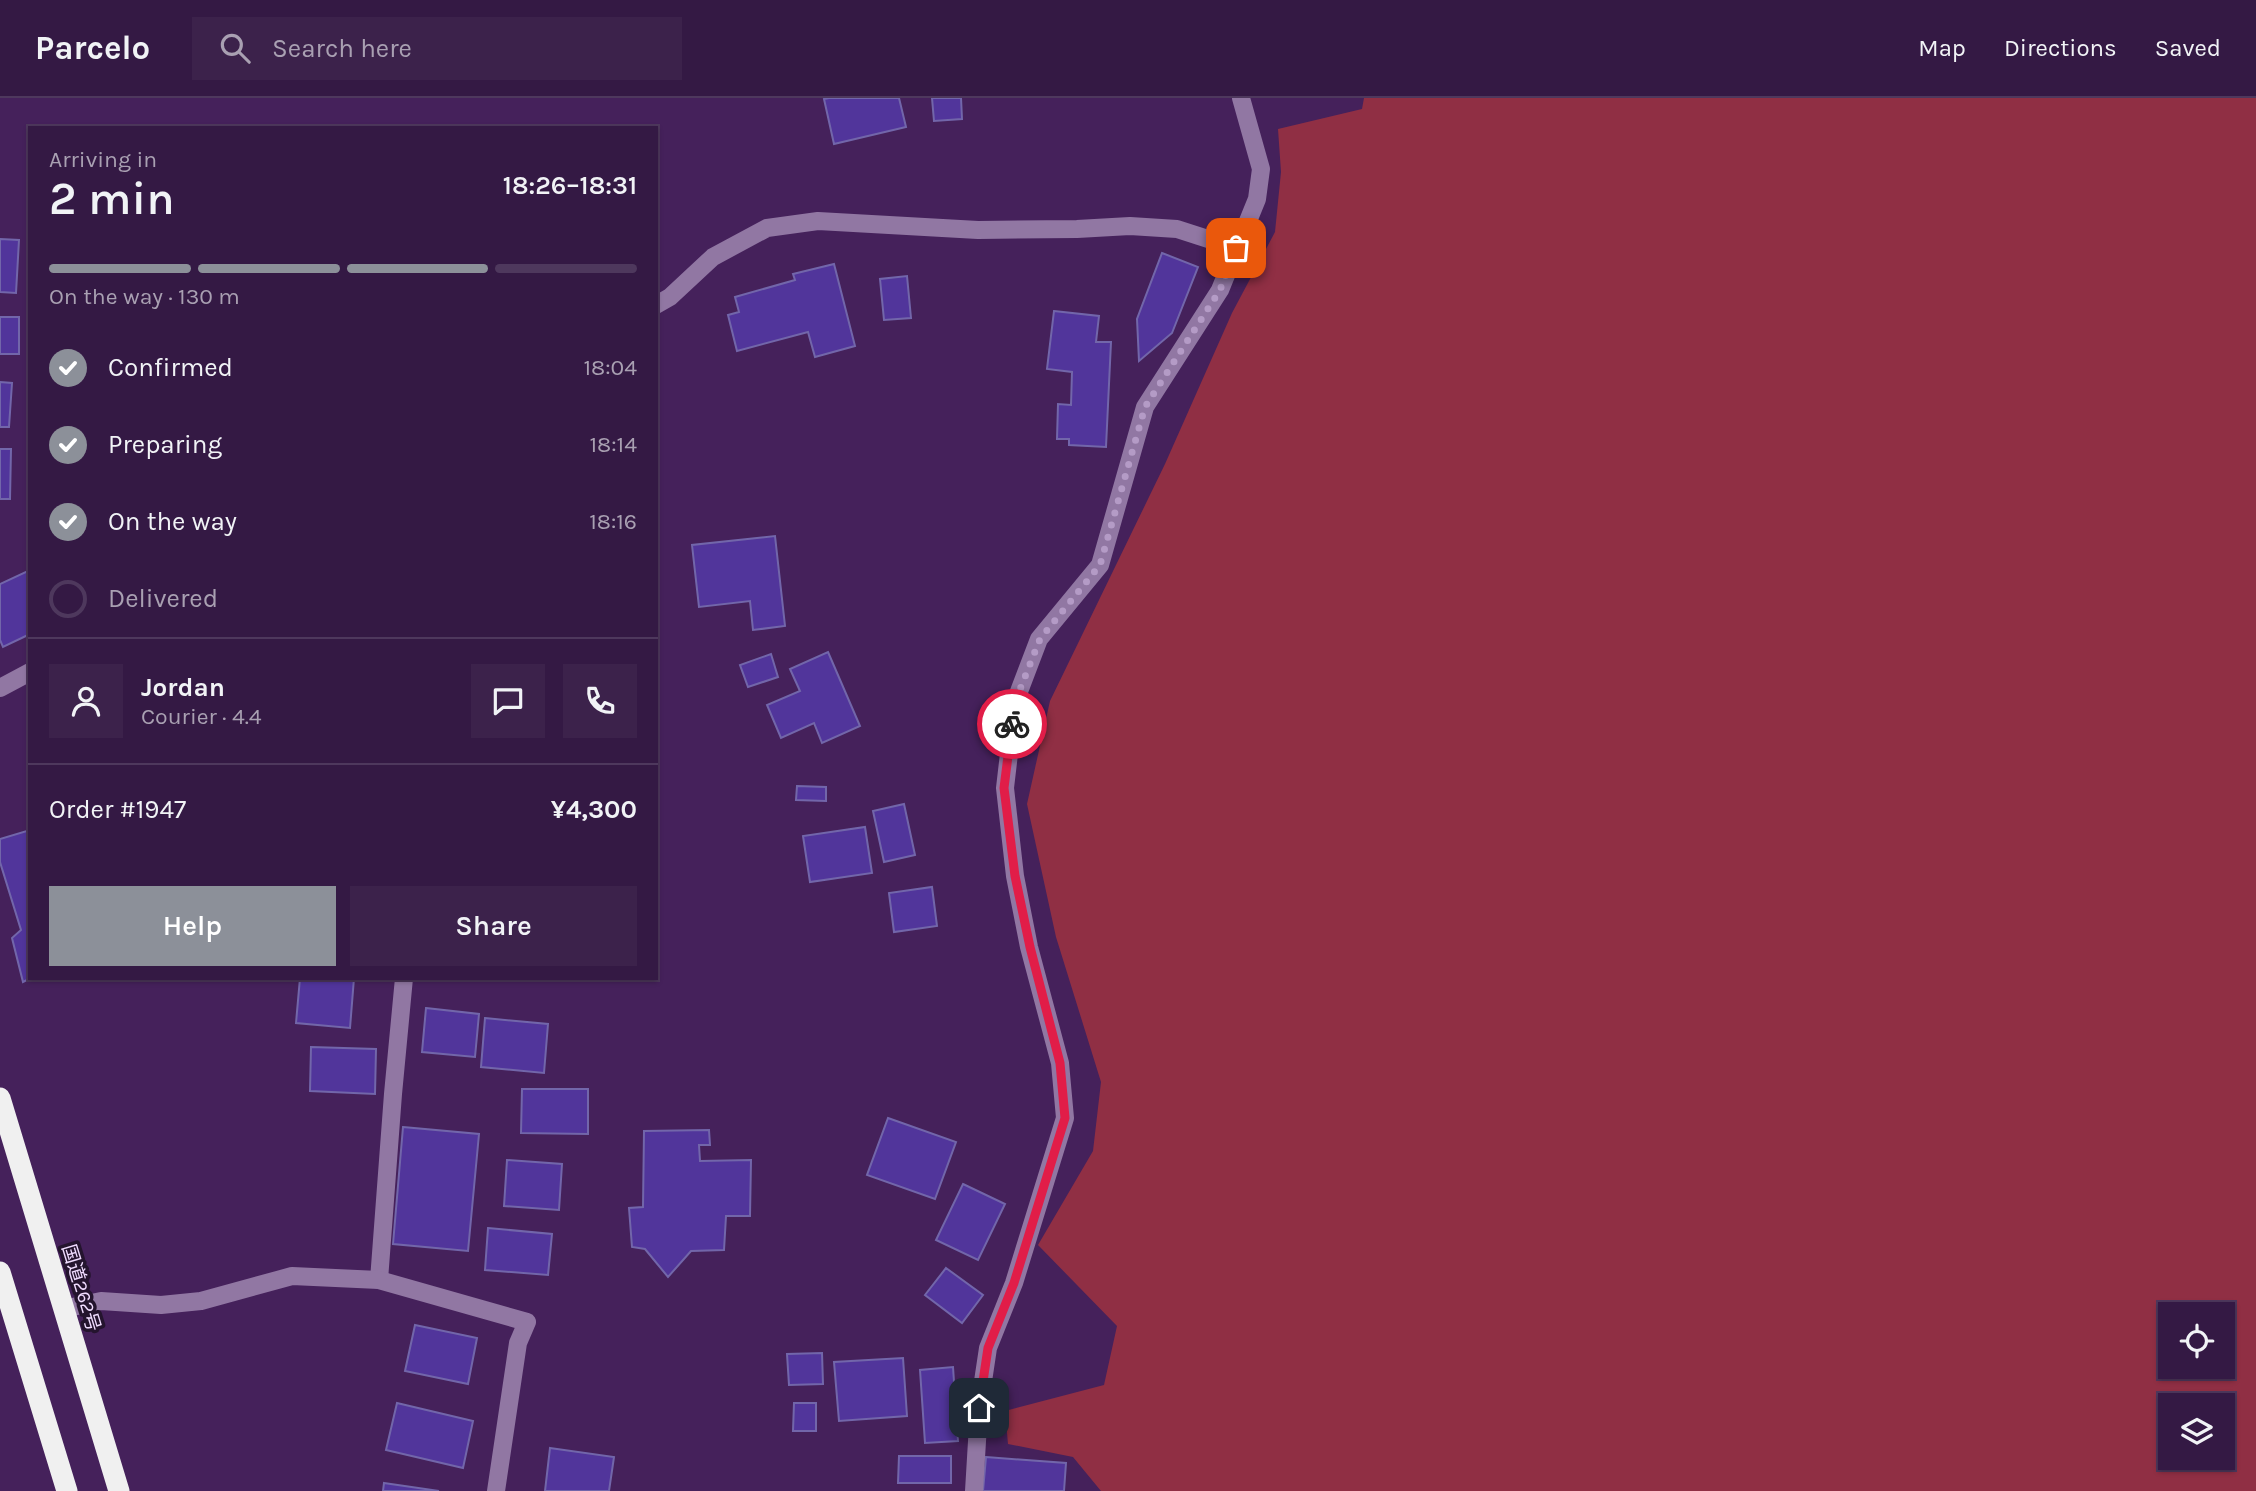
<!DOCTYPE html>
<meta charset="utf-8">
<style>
:root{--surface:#341944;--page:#3c224b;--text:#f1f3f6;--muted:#a9a0b2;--line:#4e385d;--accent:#8c9099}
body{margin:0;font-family:Karla,"Noto Sans JP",sans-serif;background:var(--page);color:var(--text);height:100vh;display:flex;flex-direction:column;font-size:26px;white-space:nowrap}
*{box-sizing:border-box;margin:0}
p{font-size:23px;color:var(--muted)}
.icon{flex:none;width:38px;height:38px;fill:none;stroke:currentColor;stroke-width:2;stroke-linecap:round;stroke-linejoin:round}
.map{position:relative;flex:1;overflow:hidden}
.sheet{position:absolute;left:28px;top:28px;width:630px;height:854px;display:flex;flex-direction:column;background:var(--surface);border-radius:0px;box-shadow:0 2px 5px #0004,0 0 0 2px var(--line)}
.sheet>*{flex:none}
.fabs{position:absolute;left:2158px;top:1204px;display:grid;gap:14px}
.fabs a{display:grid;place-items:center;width:77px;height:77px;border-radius:0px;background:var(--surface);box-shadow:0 2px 5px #0004,0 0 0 2px var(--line);font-size:35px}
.pin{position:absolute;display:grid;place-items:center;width:60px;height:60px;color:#fff;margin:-30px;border-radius:14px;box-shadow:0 4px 10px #0006}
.courier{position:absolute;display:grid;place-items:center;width:70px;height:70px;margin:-35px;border:5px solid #e11d48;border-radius:50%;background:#fff;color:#222;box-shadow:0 2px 9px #0007}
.overview em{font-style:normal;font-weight:600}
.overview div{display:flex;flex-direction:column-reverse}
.overview{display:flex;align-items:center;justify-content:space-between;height:119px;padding:0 21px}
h1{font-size:46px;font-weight:600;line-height:52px}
.bar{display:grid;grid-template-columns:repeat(4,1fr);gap:10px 7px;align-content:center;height:84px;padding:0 21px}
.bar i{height:9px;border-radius:5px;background:var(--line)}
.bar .current{background:var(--accent)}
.bar p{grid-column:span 4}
.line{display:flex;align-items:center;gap:18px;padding:0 21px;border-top:2px solid var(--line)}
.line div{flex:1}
.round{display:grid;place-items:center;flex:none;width:74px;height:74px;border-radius:0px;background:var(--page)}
ol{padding:0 21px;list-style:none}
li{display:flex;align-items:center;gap:21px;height:77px}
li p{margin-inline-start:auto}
li .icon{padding:7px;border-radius:50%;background:var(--accent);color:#fff;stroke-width:4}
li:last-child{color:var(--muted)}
li i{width:38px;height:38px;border:4px solid var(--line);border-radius:50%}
.cta{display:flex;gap:14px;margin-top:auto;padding:14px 21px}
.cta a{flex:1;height:80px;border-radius:0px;background:var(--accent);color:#fff;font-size:28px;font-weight:600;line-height:80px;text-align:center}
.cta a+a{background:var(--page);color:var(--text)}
header{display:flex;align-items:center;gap:42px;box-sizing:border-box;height:98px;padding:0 35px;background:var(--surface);border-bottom:2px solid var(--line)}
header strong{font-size:33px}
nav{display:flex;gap:38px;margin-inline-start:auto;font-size:24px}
.search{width:490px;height:63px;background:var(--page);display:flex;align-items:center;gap:18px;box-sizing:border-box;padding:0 24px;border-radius:0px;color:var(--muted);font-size:26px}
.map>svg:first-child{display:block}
</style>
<header>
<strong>Parcelo</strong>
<div class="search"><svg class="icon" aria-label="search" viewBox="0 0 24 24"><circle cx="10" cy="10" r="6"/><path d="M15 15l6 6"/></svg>Search here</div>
<nav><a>Map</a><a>Directions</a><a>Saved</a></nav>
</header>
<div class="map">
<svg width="2256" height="1393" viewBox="0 0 2256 1393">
<rect width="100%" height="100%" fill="#45215b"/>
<path fill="#902f44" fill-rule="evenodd" d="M 1364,0 L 2256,0 L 2256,1393 L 1101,1393 L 1073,1359 L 1008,1346 L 1005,1313 L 1104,1287 L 1117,1228 L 1038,1147 L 1093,1053 L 1101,984 L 1056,839 L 1027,706 L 1050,603 L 1165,366 L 1232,215 L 1275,134 L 1281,74 L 1278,31 L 1362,11 ZM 2170,1216 L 2222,1216 L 2222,1269 L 2170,1269 ZM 2170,1307 L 2222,1307 L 2222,1360 L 2170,1360 Z"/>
<g fill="#51359b" stroke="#7266aa" stroke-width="2">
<polygon points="829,0 899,0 906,29 834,46 824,1"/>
<polygon points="932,0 961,0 962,21 934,23"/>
<polygon points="0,141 19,142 16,195 0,194"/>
<polygon points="1162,155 1198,169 1172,235 1139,263 1137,221"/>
<polygon points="834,166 855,248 815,259 808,234 737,253 728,217 739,214 735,199 795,182 793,176"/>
<polygon points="907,178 911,220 884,222 880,181"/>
<polygon points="1054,213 1099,218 1096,244 1111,244 1106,349 1069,347 1069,341 1057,341 1058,306 1071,307 1072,274 1047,271"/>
<rect x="0" y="219" width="19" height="37"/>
<polygon points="0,284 12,285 9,329 0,329"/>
<polygon points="0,351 11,351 10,401 0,401"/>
<polygon points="775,438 785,528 753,532 750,503 699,509 692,447"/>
<polygon points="30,472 30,536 3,549 0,542 0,486"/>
<polygon points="828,554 860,628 822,645 814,625 781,640 767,607 800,593 790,571"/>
<polygon points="771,556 778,579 748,589 740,567"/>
<polygon points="797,688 826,689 826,703 796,702"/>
<polygon points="904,706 915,757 884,764 873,713"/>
<polygon points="865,729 872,775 810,784 803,738"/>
<polygon points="30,732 31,880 23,884 12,840 21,832 0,764 0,741"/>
<polygon points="932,789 937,828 894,834 889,795"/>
<polygon points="300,880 354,880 350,930 296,925"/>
<polygon points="426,910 479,916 475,959 422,954"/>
<polygon points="485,920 548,926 544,975 481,969"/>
<polygon points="311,949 376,951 375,996 310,993"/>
<polygon points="522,991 588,991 588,1036 521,1035"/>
<polygon points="888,1020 956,1044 935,1101 867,1077"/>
<polygon points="403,1029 479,1036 468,1153 393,1146"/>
<polygon points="709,1032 710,1047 699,1047 700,1063 751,1062 750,1118 726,1118 724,1152 691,1153 668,1179 645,1151 632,1149 629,1110 643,1109 644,1033"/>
<polygon points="507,1062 562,1066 559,1112 504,1108"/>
<polygon points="963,1086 1005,1106 978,1162 936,1142"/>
<polygon points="488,1130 552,1136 548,1177 485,1172"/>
<polygon points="946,1170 983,1197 962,1225 925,1197"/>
<polygon points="415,1227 477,1240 468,1286 405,1273"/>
<polygon points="822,1255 823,1286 789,1287 787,1256"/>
<polygon points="903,1260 907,1318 839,1323 834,1264"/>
<polygon points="953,1269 958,1343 925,1345 920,1272"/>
<polygon points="397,1305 473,1323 463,1370 386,1352"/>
<polygon points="794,1305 816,1305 816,1333 793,1333"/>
<polygon points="550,1350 614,1359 609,1393 545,1393"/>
<polygon points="899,1358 951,1358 951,1385 898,1385"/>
<polygon points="986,1359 1066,1365 1064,1393 983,1393"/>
<polygon points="384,1385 439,1393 383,1393"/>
</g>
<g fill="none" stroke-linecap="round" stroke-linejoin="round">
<g stroke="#9177a3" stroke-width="18">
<polyline points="656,207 670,199 713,159 767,130 818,123 978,132 1077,131 1130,128 1177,131 1236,150"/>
<polyline points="0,590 30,574"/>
<polyline points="379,1182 393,996 404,880"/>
<polyline points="63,1211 101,1203 161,1207 201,1203 292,1178 379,1182 527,1224 518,1245 496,1393"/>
<polyline points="974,1393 979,1310 988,1250 1014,1185 1065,1020 1060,965 1029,849 1015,778 1005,690 1015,604 1039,541 1100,467 1145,309 1220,192 1257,101 1261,71 1241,0"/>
</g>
<g stroke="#f0f0f0" stroke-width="21">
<polyline points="0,1000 119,1393"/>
<polyline points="0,1174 67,1393"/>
</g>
</g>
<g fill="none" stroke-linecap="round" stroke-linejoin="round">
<polyline stroke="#b49bc6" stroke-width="7" stroke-dasharray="0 12.6" points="1012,626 1015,604 1040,541 1100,467 1145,309 1220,192 1236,150"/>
<polyline stroke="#e11d48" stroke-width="9" points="979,1310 988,1250 1014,1185 1065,1020 1060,965 1030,849 1015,778 1004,690 1012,626"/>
</g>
<g text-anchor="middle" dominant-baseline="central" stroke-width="7" stroke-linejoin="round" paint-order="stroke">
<g font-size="19" fill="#f0dcff" stroke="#24142e">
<text transform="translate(81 1190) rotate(73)">国道262号</text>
</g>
</g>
</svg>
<div class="fabs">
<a><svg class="icon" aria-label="locate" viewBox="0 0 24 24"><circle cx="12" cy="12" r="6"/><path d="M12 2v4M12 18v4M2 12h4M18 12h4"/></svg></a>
<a><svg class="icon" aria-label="layers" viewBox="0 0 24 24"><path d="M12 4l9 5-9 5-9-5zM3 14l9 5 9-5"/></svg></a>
</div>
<div class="pin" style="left:1236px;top:150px;background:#ea580c"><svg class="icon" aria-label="bag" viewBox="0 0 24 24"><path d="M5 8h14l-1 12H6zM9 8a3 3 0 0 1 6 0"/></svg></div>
<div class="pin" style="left:979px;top:1310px;background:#1f2937"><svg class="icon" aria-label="home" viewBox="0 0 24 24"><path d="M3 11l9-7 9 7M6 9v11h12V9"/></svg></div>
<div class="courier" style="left:1012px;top:626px"><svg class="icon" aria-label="bike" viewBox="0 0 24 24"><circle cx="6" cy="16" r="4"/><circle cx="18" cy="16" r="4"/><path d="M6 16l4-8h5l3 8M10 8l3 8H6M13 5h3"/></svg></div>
<section class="sheet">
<div class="overview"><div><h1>2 min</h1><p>Arriving in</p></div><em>18:26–18:31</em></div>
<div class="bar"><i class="current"></i><i class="current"></i><i class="current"></i><i></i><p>On the way · 130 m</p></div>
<ol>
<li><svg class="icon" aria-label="check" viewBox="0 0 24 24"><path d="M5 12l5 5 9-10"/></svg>Confirmed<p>18:04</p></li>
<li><svg class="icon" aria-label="check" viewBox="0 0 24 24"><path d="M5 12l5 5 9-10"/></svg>Preparing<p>18:14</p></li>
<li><svg class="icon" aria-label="check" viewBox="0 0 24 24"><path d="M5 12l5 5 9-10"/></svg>On the way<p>18:16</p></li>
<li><i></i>Delivered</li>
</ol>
<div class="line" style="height:126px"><a class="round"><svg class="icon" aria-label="person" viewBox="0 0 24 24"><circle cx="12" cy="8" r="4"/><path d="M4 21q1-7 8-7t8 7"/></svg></a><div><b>Jordan</b><p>Courier · 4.4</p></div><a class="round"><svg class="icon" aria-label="chat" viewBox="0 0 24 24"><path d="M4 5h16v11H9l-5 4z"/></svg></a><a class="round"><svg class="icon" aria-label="phone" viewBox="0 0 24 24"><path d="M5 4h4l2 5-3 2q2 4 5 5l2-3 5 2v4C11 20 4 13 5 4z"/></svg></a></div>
<div class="line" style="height:91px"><div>Order #1947</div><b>¥4,300</b></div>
<div class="cta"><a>Help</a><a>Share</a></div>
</section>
</div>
